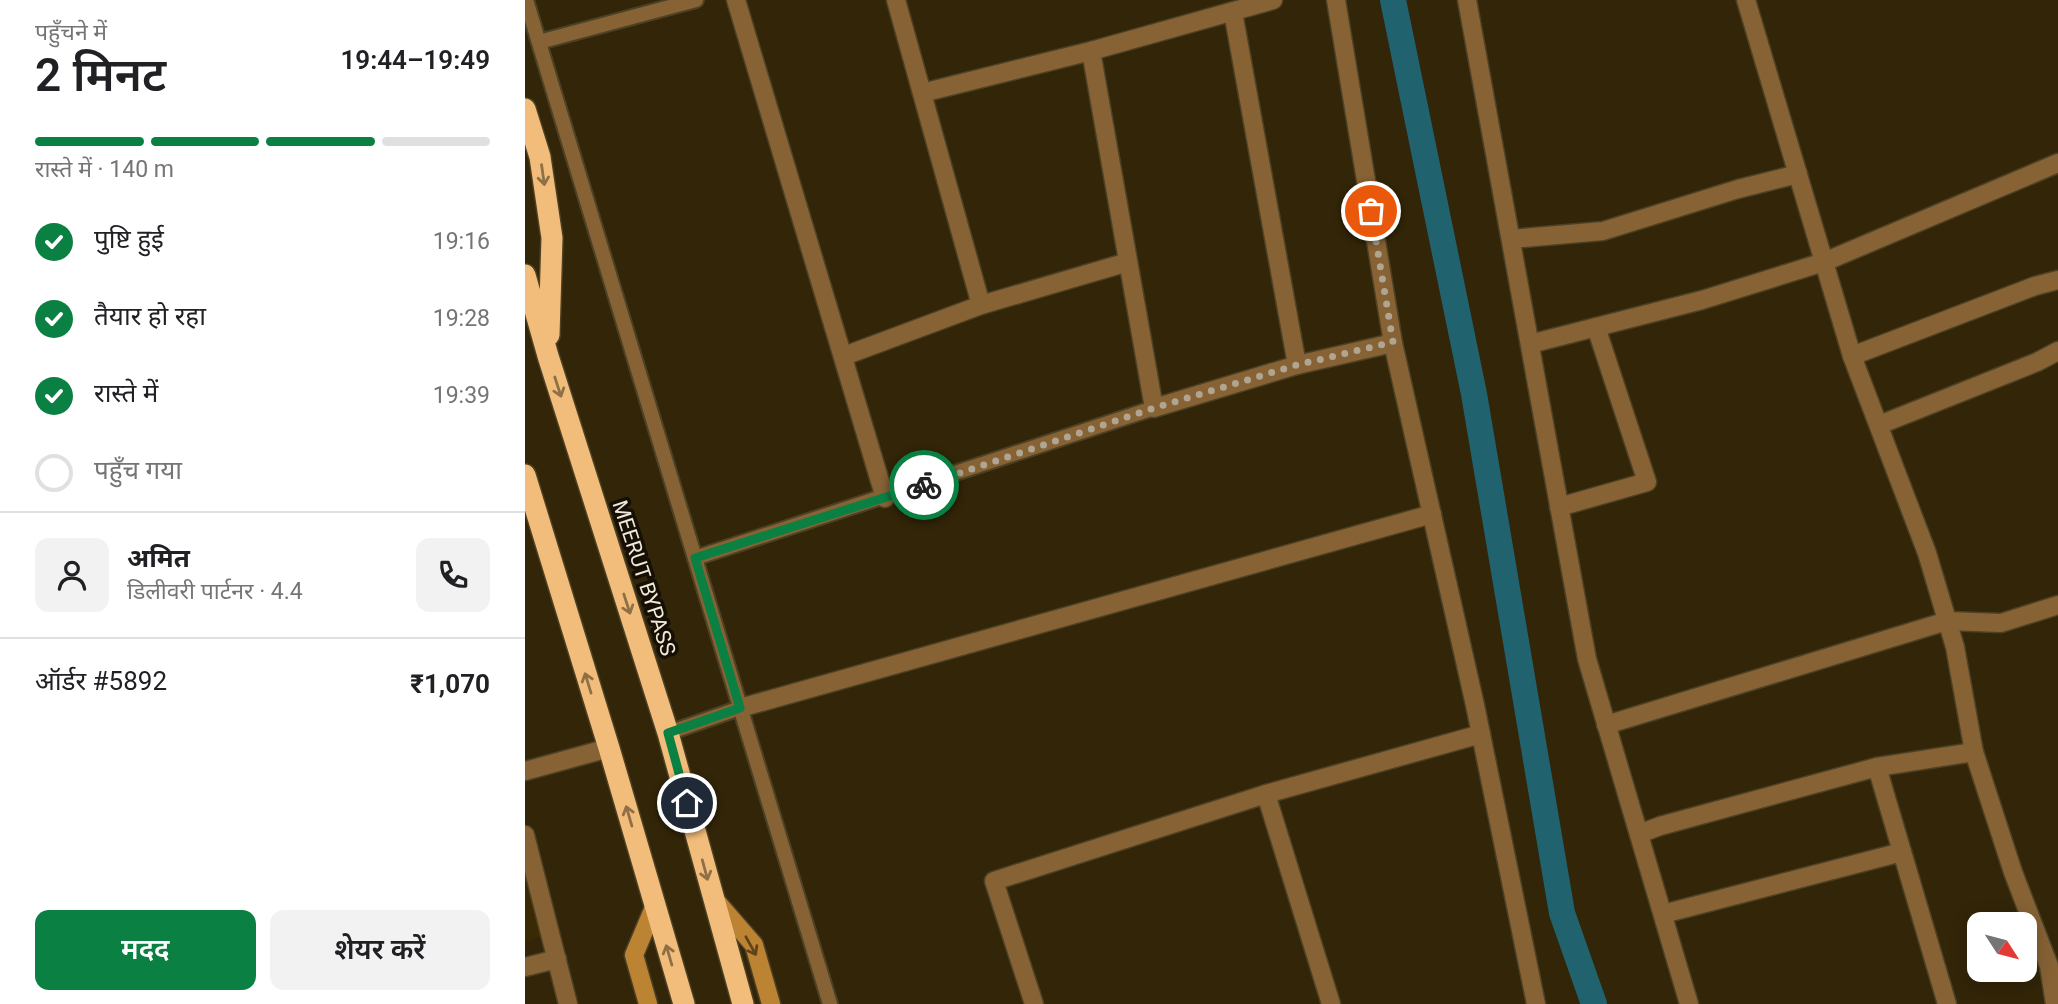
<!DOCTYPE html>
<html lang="hi">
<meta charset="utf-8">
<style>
:root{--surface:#fff;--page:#f2f2f2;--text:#202124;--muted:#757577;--line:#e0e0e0;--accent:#0b8043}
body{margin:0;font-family:Roboto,"Noto Sans Devanagari",sans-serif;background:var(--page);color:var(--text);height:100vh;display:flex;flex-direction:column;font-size:26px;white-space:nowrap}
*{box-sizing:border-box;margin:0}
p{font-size:23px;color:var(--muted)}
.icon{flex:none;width:38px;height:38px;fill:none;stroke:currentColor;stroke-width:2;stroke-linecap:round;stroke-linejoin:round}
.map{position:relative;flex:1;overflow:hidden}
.panel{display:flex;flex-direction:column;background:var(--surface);width:525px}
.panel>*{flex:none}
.needle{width:46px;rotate:126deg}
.buttons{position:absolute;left:1442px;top:912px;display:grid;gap:14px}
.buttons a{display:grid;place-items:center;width:70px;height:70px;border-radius:14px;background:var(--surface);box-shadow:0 4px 18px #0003;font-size:35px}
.pin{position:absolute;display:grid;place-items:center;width:60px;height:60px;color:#fff;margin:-30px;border:4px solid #fff;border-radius:50%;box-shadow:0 2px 7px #0007}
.courier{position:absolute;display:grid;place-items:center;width:70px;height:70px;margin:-35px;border:5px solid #0b8043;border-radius:50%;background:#fff;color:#222;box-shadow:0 2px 9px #0007}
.headline em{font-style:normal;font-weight:600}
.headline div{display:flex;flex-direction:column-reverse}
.headline{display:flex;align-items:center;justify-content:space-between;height:119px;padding:0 35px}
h1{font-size:46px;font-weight:600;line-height:52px}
.bar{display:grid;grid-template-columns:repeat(4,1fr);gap:10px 7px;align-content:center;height:84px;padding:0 35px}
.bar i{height:9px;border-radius:5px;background:var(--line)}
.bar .selected{background:var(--accent)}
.bar p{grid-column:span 4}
.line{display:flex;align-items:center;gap:18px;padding:0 35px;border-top:2px solid var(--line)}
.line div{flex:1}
.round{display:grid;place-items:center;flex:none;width:74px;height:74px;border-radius:14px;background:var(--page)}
ol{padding:0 35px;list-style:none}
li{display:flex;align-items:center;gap:21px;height:77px}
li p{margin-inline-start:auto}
li .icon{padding:7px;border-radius:50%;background:var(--accent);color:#fff;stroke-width:4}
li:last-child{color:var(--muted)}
li i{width:38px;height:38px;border:4px solid var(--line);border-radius:50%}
.action{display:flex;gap:14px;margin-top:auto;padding:14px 35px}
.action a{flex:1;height:80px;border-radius:14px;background:var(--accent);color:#fff;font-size:28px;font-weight:600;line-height:80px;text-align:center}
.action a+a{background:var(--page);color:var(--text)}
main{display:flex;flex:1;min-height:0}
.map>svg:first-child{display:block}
</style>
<main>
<section class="panel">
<div class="headline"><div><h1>2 मिनट</h1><p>पहुँचने में</p></div><em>19:44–19:49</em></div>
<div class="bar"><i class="selected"></i><i class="selected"></i><i class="selected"></i><i></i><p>रास्ते में · 140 m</p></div>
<ol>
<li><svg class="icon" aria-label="check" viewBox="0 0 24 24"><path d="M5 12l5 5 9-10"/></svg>पुष्टि हुई<p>19:16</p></li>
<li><svg class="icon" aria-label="check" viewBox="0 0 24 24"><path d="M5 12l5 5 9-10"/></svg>तैयार हो रहा<p>19:28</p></li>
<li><svg class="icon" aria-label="check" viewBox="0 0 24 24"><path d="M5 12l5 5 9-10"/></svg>रास्ते में<p>19:39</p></li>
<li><i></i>पहुँच गया</li>
</ol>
<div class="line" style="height:126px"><a class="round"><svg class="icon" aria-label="person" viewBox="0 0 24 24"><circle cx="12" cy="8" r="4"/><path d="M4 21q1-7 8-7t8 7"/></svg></a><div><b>अमित</b><p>डिलीवरी पार्टनर · 4.4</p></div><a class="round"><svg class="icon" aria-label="phone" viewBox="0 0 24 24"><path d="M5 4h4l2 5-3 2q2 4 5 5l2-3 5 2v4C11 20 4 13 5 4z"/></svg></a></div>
<div class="line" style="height:91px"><div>ऑर्डर #5892</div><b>₹1,070</b></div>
<div class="action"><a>मदद</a><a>शेयर करें</a></div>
</section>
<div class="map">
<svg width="1533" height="1004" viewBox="0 0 1533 1004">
<rect width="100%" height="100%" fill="#322508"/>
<polygon fill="#3a2a03" points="0,835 25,934 0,942"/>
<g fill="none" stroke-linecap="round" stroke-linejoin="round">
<polyline stroke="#21626f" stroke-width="26" points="868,0 949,394 1037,913 1069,1004"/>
<defs>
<g id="lane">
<polyline points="1,0 305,1004"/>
<polyline points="14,42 171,0"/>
<polyline points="170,558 629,408"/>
<polyline points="143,733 215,708"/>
</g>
<g id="street">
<polyline points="211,0 360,498"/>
<polyline points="371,0 456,305"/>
<polyline points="811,0 868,343 950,705 1011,1004"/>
<polyline points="942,0 1062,659 1164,1004"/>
<polyline points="1221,0 1327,356 1402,553 1430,647 1449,752 1488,872 1524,966 1530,1004"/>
<polyline points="708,12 772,365"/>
<polyline points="566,51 629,408 772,365 868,343"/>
<polyline points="397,93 566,51 748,0"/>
<polyline points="986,239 1078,231 1213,189 1273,174"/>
<polyline points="1005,344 1177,300 1299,262 1533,163"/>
<polyline points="319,356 456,305 603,262"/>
<polyline points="1327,356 1510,286 1533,280"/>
<polyline points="1354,425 1512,362 1533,351"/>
<polyline points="1034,507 1122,482 1071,327"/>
<polyline points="215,708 907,514"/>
<polyline points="1081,725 1422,621 1476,623 1533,605"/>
<polyline points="1352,767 1422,1004"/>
<polyline points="0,771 84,748"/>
<polyline points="741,794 806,1004"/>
<polyline points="1114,834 1135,826 1352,767 1449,752"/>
<polyline points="0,835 43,1004"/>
<polyline points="1138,914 1377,852"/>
<polyline points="0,967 32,959"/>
<polyline points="509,1004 469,881 741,794 956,734"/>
</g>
<g id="secondary">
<polyline points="190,900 229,945 246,1004"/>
<polyline points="123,1004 109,955 130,905"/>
</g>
<g id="highway">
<polyline points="0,109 15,157 27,238 24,335"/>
<polyline points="0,275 23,356 143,733 218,1004"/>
<polyline points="0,475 84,748 159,1004"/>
</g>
</defs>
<use href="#lane" stroke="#4d4125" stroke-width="18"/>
<use href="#street" stroke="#4d4125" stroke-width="21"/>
<use href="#secondary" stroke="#4d4125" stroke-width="21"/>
<use href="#highway" stroke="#4d4125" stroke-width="24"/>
<use href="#lane" stroke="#866235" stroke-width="14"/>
<use href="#street" stroke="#866235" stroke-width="18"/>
<use href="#secondary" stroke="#bc8333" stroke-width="18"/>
<use href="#highway" stroke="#f2bd7b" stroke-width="21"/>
</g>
<defs><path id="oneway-shaft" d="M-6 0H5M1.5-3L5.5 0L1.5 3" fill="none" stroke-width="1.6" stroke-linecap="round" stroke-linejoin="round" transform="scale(1.75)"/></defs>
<g stroke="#8f6f46">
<use href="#oneway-shaft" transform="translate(18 175) rotate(82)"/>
<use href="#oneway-shaft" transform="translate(33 387) rotate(72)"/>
<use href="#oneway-shaft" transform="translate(102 604) rotate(72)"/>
<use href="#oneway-shaft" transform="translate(63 683) rotate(-107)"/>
<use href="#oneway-shaft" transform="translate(104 816) rotate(-106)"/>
<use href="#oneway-shaft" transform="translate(180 870) rotate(75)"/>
<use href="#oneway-shaft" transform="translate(144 955) rotate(-106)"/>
</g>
<use stroke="#60431a" href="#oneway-shaft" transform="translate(226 946) rotate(61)"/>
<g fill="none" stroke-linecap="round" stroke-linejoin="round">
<polyline stroke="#afa590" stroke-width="7" stroke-dasharray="0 12.6" points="399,485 629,408 772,365 868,342 846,211"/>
<polyline stroke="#0b8043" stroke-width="9" points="162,803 143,733 215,708 170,558 399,485"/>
</g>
<g text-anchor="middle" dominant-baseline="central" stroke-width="7" stroke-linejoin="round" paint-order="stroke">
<g font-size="21" fill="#f2ead9" stroke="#150f05">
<text transform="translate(119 578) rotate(72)">MEERUT BYPASS</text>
</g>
</g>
</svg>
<div class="buttons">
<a><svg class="needle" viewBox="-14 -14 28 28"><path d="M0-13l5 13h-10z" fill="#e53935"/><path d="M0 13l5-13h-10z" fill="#757577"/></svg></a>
</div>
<div class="pin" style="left:846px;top:211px;background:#ea580c"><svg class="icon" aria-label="bag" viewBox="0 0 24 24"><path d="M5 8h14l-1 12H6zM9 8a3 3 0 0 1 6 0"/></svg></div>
<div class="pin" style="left:162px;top:803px;background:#1f2937"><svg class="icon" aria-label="home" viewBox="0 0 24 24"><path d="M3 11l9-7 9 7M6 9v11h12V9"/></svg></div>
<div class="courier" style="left:399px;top:485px"><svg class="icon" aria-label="bike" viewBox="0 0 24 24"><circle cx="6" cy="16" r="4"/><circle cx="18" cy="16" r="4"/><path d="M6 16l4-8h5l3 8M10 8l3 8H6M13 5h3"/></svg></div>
</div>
</main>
